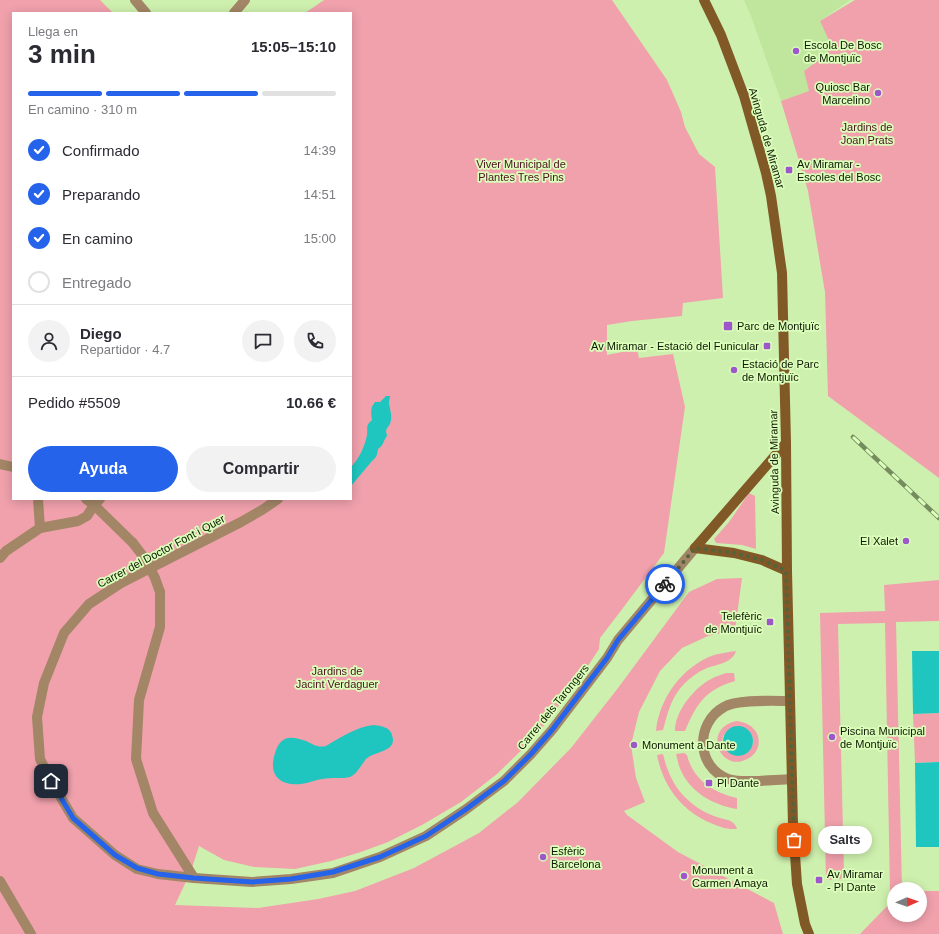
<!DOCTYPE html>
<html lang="es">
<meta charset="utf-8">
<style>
:root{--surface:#fff;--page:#f2f2f3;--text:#2b2b33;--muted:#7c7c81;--line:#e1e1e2;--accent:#2563eb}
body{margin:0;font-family:Helvetica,sans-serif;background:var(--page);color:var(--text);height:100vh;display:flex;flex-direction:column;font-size:15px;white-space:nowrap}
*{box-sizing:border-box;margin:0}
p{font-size:13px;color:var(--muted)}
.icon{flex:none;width:22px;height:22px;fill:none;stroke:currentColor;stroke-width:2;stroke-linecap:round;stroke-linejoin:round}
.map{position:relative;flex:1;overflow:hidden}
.details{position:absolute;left:12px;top:12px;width:340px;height:488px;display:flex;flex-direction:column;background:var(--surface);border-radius:0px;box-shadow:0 2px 10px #0003}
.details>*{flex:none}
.needle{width:26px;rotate:88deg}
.fabs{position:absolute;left:887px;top:882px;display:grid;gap:8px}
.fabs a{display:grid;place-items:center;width:40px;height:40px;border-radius:50%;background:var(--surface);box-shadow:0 2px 10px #0003;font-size:20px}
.pin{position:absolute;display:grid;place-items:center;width:34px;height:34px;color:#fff;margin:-17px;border-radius:8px;box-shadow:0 2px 6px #0006}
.courier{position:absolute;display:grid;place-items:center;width:40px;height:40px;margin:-20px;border:3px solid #2563eb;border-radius:50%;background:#fff;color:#222;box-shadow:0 1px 5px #0007}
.bubble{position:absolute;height:28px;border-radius:14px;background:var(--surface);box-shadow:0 2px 10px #0003;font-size:13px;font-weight:700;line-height:28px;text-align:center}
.overview em{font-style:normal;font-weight:700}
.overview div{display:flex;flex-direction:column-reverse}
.overview{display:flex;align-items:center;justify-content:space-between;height:68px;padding:0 16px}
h1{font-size:26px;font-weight:700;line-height:30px}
.bar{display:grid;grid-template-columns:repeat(4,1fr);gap:6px 4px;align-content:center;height:48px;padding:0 16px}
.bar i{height:5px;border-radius:3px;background:var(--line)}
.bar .active{background:var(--accent)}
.bar p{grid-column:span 4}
.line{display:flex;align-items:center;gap:10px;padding:0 16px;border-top:1px solid var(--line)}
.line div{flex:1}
.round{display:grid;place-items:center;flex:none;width:42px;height:42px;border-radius:21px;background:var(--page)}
ol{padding:0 16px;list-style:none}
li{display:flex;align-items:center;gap:12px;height:44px}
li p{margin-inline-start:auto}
li .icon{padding:4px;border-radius:50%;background:var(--accent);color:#fff;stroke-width:4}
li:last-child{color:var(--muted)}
li i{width:22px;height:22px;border:2px solid var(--line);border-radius:50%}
.cta{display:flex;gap:8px;margin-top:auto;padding:8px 16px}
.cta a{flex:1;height:46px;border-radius:24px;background:var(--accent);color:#fff;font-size:16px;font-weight:700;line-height:46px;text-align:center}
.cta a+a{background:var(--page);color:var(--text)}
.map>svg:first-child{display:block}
</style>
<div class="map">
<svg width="939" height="934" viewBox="0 0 939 934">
<rect width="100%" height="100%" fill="#cef0ae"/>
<polygon fill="#c0e59d" points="744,0 850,0 820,21 832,47 824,56 806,69 809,91 781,101 751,16"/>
<g fill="#f0a1ac" fill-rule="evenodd">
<polygon points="0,0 100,0 113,13 13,13 13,499 351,499 351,13 305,13 324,0 612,0 667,80 681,112 685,127 699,154 715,167 723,298 683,303 682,316 632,321 607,325 607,355 637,349 639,358 673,354 685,407 664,553 620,612 600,638 599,649 582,675 535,737 497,774 461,802 422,825 388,842 361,852 331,861 295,869 254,867 224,860 199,846 191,871 175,905 258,908 318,899 355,891 414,868 479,833 518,802 571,748 618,688 689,592 717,579 742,578 735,630 708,636 682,648 660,671 639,712 631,745 636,778 645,802 624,811 627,815 678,852 774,903 783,934 0,934"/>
<polygon points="855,0 939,0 939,478 828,396 825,292 808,191 781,101 809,91 804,71 824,56 832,47 820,21"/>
<polygon points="749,493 755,496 756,549 742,545 716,543 714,539 729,522"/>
<polygon points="939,580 939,621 896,622 902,889 894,889 894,896 890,893 885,623 838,624 844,873 841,879 826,880 820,613 885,611 884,585"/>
<path d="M 736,651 C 732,664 716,664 705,669 C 698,672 691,677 685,683 C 671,697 668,712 663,730 L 656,731 C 659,698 683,666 714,655 C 721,653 729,652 736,651 Z"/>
<path d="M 726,673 L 734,673 L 735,681 C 705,690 697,703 685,731 L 675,731 C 675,711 694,688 711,679 C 716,676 721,675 726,673 Z"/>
<polygon points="939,713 939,762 915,763 913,714"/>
<path d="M 736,721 C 750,722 762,732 758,747 C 756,753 751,758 745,760 C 720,771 702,729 736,721 ZM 726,732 L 752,735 L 753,741 L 753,745 L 722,742 L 723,736 Z"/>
<path d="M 684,753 L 687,755 C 693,780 714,793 737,798 L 737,809 C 712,805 688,791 679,766 C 678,762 677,758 676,754 Z"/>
<path d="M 663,754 C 667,771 674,788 688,800 C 695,807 707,814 717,817 C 722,819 728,819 732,822 C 735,824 736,826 737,829 C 733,829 728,829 724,828 C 720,827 716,825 713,824 C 682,812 663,786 657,755 Z"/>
<polygon points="920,891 939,891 939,934 860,934 894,899 894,915 920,915"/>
</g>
<g fill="#1fc6bf">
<path d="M 386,396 L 390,396 C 390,398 389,400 389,403 C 389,404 390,408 390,409 C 392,416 392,423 387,428 L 386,431 L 387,436 C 383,441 384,445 378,449 C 377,455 377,457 372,461 L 351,486 L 351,467 C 359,459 365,446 367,435 C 368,427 365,426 372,420 C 371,413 370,408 375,402 L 380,402 Z"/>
<polygon points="912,651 939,651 939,713 913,714"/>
<path d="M 374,725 C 381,726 390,727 392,735 C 398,752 375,751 366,759 C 361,765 357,774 350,777 C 343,779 331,777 322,779 C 315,780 309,783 301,784 C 279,786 268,775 275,753 C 280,736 290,735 306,741 C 313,744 317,748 326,746 C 341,737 356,727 374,725 Z"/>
<circle cx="738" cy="741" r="15"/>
<polygon points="939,762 939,847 916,847 915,763"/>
</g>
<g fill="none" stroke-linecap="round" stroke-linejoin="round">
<g stroke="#a28666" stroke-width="10">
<polyline points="135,0 146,13"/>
<polyline points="234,13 245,0"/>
<polyline points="0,464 13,467"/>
<polyline points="86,499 94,505 133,543"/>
<polyline points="278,499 262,510 241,522 121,583 89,604 64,633 44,683 37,717 40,759 51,781 73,818 115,855 137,869 158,874 194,878 252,882 291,879 333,873 380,857 426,836 465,810 504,781 531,754 552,730 607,658 618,640 695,548"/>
<polyline points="40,528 78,521 87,516 94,505 100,499"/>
<polyline points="0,558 6,551 40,528 38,499"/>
<polyline points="160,592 160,627 139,700 136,759 153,813 194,878"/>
<path d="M 790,701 C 773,701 737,699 724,707 C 695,723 696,767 728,779 C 738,782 749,781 759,781 C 770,780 781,780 792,779"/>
<polyline points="0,881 31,934"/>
</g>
<g stroke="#815926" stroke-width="10">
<polyline points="704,0 721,35 744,96 766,173 771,196 782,273 786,443 787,571 793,825 797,884 805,924 809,934"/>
<polyline points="695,548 786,443"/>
<polyline points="695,548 734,553 762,560 787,571"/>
</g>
<defs>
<polyline id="rail" points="853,437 939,518"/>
</defs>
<use href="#rail" stroke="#758c5e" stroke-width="4.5"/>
<use href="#rail" stroke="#dbfebb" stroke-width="3" stroke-dasharray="9" stroke-linecap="butt"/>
<polyline stroke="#a28666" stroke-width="10" points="133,543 146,560 155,578 160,592"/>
</g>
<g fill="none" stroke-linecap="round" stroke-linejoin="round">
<polyline stroke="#51643e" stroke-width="4" stroke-dasharray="0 7.2" points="665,584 695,548 734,553 762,560 786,571 794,840"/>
<polyline stroke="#2563eb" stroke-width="5" points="51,781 73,818 115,855 137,868 158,874 194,878 252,882 291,879 333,872 380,857 426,836 465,810 504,781 531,754 552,730 607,658 618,640 665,584"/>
</g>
<g fill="#9e57cb" stroke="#dbfebb" stroke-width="1.5">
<circle cx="796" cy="51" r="4"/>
<circle cx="878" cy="93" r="4"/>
<rect x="785" y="166" width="8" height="8" rx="2"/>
<rect x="723" y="321" width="10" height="10" rx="2"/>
<rect x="763" y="342" width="8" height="8" rx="2"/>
<circle cx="734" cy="370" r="4"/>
<circle cx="906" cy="541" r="4"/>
<rect x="766" y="618" width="8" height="8" rx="2"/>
<circle cx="832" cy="737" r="4"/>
<circle cx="634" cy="745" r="4"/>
<rect x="705" y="779" width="8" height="8" rx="2"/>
<circle cx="543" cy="857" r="4"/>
<circle cx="684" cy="876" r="4"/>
<rect x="815" y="876" width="8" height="8" rx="2"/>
</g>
<g text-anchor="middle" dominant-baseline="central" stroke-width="3.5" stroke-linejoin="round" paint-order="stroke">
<g font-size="11" fill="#0e1902" stroke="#dbfebb" text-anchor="start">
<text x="804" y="45">Escola De Bosc<tspan x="804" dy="13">de Montjuïc</tspan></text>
<text x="870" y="87" text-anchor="end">Quiosc Bar<tspan x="870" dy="13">Marcelino</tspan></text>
<text x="797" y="164">Av Miramar -<tspan x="797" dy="13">Escoles del Bosc</tspan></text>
<text x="737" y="326">Parc de Montjuïc</text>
<text x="759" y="346" text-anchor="end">Av Miramar - Estació del Funicular</text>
<text x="742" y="364">Estació de Parc<tspan x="742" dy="13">de Montjuïc</tspan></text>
<text x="898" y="541" text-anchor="end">El Xalet</text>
<text x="762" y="616" text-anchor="end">Telefèric<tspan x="762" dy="13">de Montjuïc</tspan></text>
<text x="840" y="731">Piscina Municipal<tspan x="840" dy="13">de Montjuïc</tspan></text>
<text x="642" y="745">Monument a Dante</text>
<text x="717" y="783">Pl Dante</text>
<text x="551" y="851">Esfèric<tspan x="551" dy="13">Barcelona</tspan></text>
<text x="692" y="870">Monument a<tspan x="692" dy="13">Carmen Amaya</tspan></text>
<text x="827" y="874">Av Miramar<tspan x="827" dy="13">- Pl Dante</tspan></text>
</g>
<g font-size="11" fill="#4e0f20" stroke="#dbfebb">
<text x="867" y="127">Jardins de<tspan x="867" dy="13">Joan Prats</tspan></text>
<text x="521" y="164">Viver Municipal de<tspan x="521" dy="13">Plantes Tres Pins</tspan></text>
<text x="337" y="671">Jardins de<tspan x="337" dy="13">Jacint Verdaguer</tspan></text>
</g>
<g font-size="11" fill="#0e1902" stroke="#dbfebb">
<text transform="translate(767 138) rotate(74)">Avinguda de Miramar</text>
<text transform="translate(774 462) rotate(-91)">Avinguda de Miramar</text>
<text transform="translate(161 551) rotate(-28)">Carrer del Doctor Font i Quer</text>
<text transform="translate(553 707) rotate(-51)">Carrer dels Tarongers</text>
</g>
</g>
</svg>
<div class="fabs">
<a><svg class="needle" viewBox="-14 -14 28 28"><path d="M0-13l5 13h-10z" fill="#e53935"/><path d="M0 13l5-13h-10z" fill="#7c7c81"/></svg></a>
</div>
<div class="pin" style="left:794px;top:840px;background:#ea580c"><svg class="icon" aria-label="bag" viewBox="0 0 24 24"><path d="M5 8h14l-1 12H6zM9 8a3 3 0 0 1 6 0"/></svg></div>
<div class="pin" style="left:51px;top:781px;background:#1f2937"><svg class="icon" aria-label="home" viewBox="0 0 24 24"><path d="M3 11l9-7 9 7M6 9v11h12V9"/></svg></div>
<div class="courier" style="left:665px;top:584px"><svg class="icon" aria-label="bike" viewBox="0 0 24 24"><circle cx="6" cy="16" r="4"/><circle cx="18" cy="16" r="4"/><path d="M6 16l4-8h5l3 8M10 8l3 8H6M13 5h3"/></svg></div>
<div class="bubble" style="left:818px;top:826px;width:54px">Salts</div>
<section class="details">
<div class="overview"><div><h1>3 min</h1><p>Llega en</p></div><em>15:05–15:10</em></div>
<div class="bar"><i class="active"></i><i class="active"></i><i class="active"></i><i></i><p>En camino · 310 m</p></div>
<ol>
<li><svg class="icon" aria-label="check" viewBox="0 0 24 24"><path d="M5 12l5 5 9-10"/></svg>Confirmado<p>14:39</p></li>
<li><svg class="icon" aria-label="check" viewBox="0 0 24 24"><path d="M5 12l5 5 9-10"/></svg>Preparando<p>14:51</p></li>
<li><svg class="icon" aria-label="check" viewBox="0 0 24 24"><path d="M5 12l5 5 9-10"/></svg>En camino<p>15:00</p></li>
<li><i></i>Entregado</li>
</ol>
<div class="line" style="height:72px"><a class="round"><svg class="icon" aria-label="person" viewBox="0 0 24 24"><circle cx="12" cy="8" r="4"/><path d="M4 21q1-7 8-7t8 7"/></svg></a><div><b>Diego</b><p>Repartidor · 4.7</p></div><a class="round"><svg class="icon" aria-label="chat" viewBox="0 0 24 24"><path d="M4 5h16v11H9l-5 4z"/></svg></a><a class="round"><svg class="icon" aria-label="phone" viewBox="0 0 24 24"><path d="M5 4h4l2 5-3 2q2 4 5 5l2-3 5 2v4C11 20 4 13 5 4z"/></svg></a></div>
<div class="line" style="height:52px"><div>Pedido #5509</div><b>10.66 €</b></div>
<div class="cta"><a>Ayuda</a><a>Compartir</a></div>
</section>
</div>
